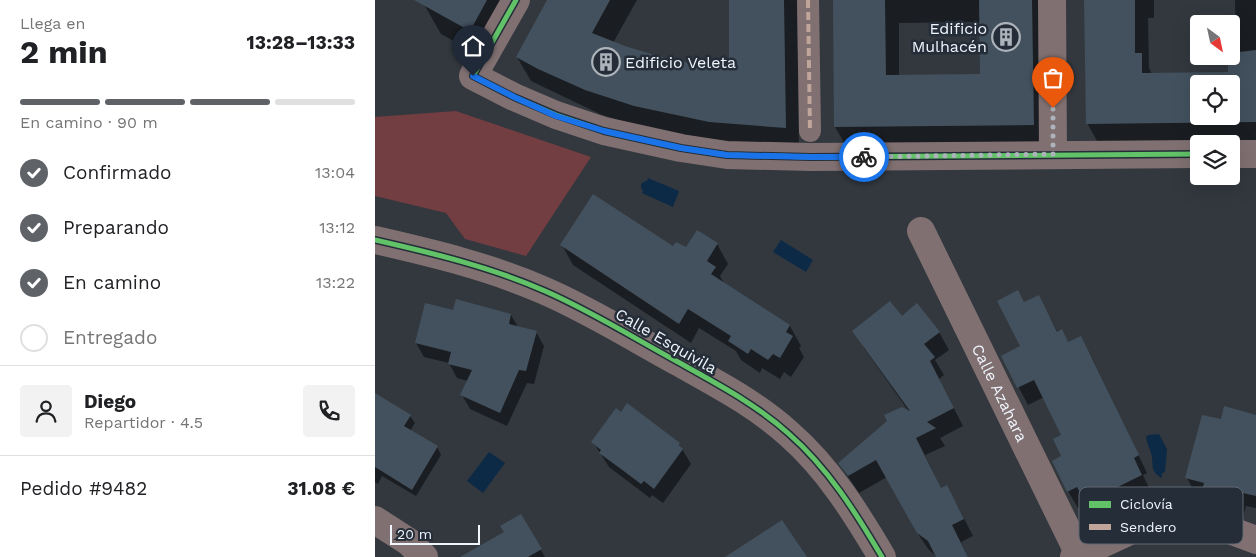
<!DOCTYPE html>
<html lang="es">
<meta charset="utf-8">
<style>
:root{--surface:#fff;--page:#f2f2f2;--text:#202124;--muted:#757577;--line:#e0e0e0;--accent:#5f6368}
body{margin:0;font-family:"Work Sans",sans-serif;background:var(--page);color:var(--text);height:100vh;display:flex;flex-direction:column;font-size:19px;white-space:nowrap}
*{box-sizing:border-box;margin:0}
p{font-size:16px;color:var(--muted)}
.icon{flex:none;width:28px;height:28px;fill:none;stroke:currentColor;stroke-width:2;stroke-linecap:round;stroke-linejoin:round}
.map{position:relative;flex:1;overflow:hidden}
.details{display:flex;flex-direction:column;background:var(--surface);width:375px}
.details>*{flex:none}
.needle{width:32px;rotate:147deg}
.controls{position:absolute;left:815px;top:15px;display:grid;gap:10px}
.controls a{display:grid;place-items:center;width:50px;height:50px;border-radius:5px;background:var(--surface);box-shadow:0 5px 20px #0002;font-size:25px}
.scale{position:absolute;left:15px;bottom:12px;width:90px;box-sizing:border-box;padding-left:5px;border:2px solid #eff5fd;border-top:0;font-size:14px;line-height:18px;white-space:nowrap;color:#eff5fd;-webkit-text-stroke:4px #242d38;paint-order:stroke}
.pin{position:absolute;display:grid;place-items:center;width:42px;height:42px;color:#fff;margin:-51px -21px;border-radius:50% 50% 50% 0;rotate:-45deg;box-shadow:0 0 5px #0007}
.pin .icon{rotate:45deg}
.courier{position:absolute;display:grid;place-items:center;width:50px;height:50px;margin:-25px;border:4px solid #1a73e8;border-radius:50%;background:#fff;color:#222;box-shadow:0 1px 6px #0007}
.summary em{font-style:normal;font-weight:700}
.summary div{display:flex;flex-direction:column-reverse}
.summary{display:flex;align-items:center;justify-content:space-between;height:85px;padding:0 20px}
h1{font-size:32px;font-weight:700;line-height:38px}
.bar{display:grid;grid-template-columns:repeat(4,1fr);gap:8px 5px;align-content:center;height:60px;padding:0 20px}
.bar i{height:6px;border-radius:4px;background:var(--line)}
.bar .current{background:var(--accent)}
.bar p{grid-column:span 4}
.line{display:flex;align-items:center;gap:12px;padding:0 20px;border-top:1px solid var(--line)}
.line div{flex:1}
.round{display:grid;place-items:center;flex:none;width:52px;height:52px;border-radius:5px;background:var(--page)}
ol{padding:0 20px;list-style:none}
li{display:flex;align-items:center;gap:15px;height:55px}
li p{margin-inline-start:auto}
li .icon{padding:5px;border-radius:50%;background:var(--accent);color:#fff;stroke-width:4}
li:last-child{color:var(--muted)}
li i{width:28px;height:28px;border:2px solid var(--line);border-radius:50%}
main{display:flex;flex:1;min-height:0}
.map>svg:first-child{display:block}
</style>
<main>
<section class="details">
<div class="summary"><div><h1>2 min</h1><p>Llega en</p></div><em>13:28–13:33</em></div>
<div class="bar"><i class="current"></i><i class="current"></i><i class="current"></i><i></i><p>En camino · 90 m</p></div>
<ol>
<li><svg class="icon" aria-label="check" viewBox="0 0 24 24"><path d="M5 12l5 5 9-10"/></svg>Confirmado<p>13:04</p></li>
<li><svg class="icon" aria-label="check" viewBox="0 0 24 24"><path d="M5 12l5 5 9-10"/></svg>Preparando<p>13:12</p></li>
<li><svg class="icon" aria-label="check" viewBox="0 0 24 24"><path d="M5 12l5 5 9-10"/></svg>En camino<p>13:22</p></li>
<li><i></i>Entregado</li>
</ol>
<div class="line" style="height:90px"><a class="round"><svg class="icon" aria-label="person" viewBox="0 0 24 24"><circle cx="12" cy="8" r="4"/><path d="M4 21q1-7 8-7t8 7"/></svg></a><div><b>Diego</b><p>Repartidor · 4.5</p></div><a class="round"><svg class="icon" aria-label="phone" viewBox="0 0 24 24"><path d="M5 4h4l2 5-3 2q2 4 5 5l2-3 5 2v4C11 20 4 13 5 4z"/></svg></a></div>
<div class="line" style="height:65px"><div>Pedido #9482</div><b>31.08 €</b></div>
</section>
<div class="map">
<svg width="881" height="557" viewBox="0 0 881 557">
<rect width="100%" height="100%" fill="#32383e"/>
<polygon fill="#733e41" points="81,111 216,157 151,256 90,239 71,213 0,196 0,117"/>
<g fill="#0c2945">
<polygon points="273,178 304,191 298,207 267,193 268,190 266,188 266,184 270,181 272,181"/>
<polygon points="406,240 438,260 431,272 398,252"/>
<path d="M 784,434 L 792,449 L 790,472 L 787,473 L 787,478 C 776,472 778,468 777,457 C 776,450 772,445 771,437 L 773,435 Z"/>
<polygon points="114,452 130,463 108,493 92,481"/>
</g>
<g fill="#0007" fill-rule="evenodd">
<polygon points="53,0 144,0 111,59 66,34 50,6"/>
<polygon points="173,0 262,0 238,43 283,58 355,71 355,0 422,0 424,152 274,130 225,114 156,81 142,57"/>
<path d="M 459,0 L 670,0 L 672,149 L 474,151 L 460,127 ZM 606,22 L 606,76 L 524,76 L 524,23 Z"/>
<path d="M 711,0 L 779,0 L 779,18 L 773,18 L 774,68 L 777,74 L 855,73 L 856,56 L 861,53 L 860,0 L 881,0 L 881,146 L 824,144 L 726,148 L 712,123 ZM 824,84 L 856,84 L 856,116 L 824,116 Z"/>
<polygon points="342,244 353,264 345,276 350,285 415,326 426,346 424,348 429,357 416,377 409,372 405,379 387,368 385,373 366,360 361,351 324,328 316,343 198,265 187,245 311,249"/>
<polygon points="649,303 673,314 683,333 694,343 715,354 772,473 768,475 776,492 721,519 712,504 703,508 693,491 688,456 687,436 669,397 653,405 628,357 647,347"/>
<polygon points="79,311 136,315 143,327 161,332 169,346 159,384 152,383 132,426 95,409 87,395 93,381 82,378 74,363 49,357 41,343"/>
<polygon points="526,318 564,332 574,350 560,360 569,375 564,379 588,426 565,438 570,446 550,455 566,489 581,503 598,536 586,542 593,557 562,557 554,550 545,537 512,477 484,493 464,463 535,413 489,348 479,331"/>
<polygon points="0,394 35,416 40,423 35,431 62,447 66,455 41,496 7,476 3,484 0,482"/>
<polygon points="881,416 881,508 871,506 867,521 835,512 827,498 827,494 820,493 812,478 847,421"/>
<polygon points="218,442 304,444 316,464 288,503 277,495 275,498 234,467"/>
<polygon points="146,516 170,557 110,557 130,532"/>
</g>
<g fill="#43515e" fill-rule="evenodd">
<polygon points="39,0 112,0 95,31"/>
<polygon points="172,0 235,0 217,33 250,46 283,56 319,64 354,69 354,0 409,0 411,128 334,122 259,106 210,90 163,69 141,57"/>
<polygon points="458,0 510,0 511,75 605,74 604,0 657,0 659,125 459,127"/>
<path d="M 709,0 L 760,0 L 760,53 L 767,53 L 767,73 L 853,72 L 853,56 L 856,56 L 856,53 L 881,50 L 881,122 L 711,124 ZM 824,84 L 856,84 L 856,116 L 824,116 Z"/>
<polygon points="218,194 298,246 301,242 311,247 322,230 343,243 332,261 341,267 336,274 415,325 411,332 418,336 405,358 398,354 393,360 376,349 373,354 353,341 356,336 313,309 304,324 185,245"/>
<polygon points="643,290 649,302 664,295 682,332 687,329 693,342 706,336 764,455 759,458 767,475 710,503 702,487 692,492 677,461 686,456 678,439 686,435 659,380 642,388 626,356 645,346 622,301"/>
<polygon points="81,299 136,314 134,324 162,331 151,371 144,370 125,413 85,395 97,370 73,364 76,352 40,343 50,303 78,310"/>
<polygon points="515,301 527,316 542,303 565,332 549,344 560,357 555,361 579,408 552,422 561,428 541,438 566,488 572,485 589,519 577,525 593,557 561,557 553,541 542,533 534,519 501,460 473,476 463,463 512,421 509,415 527,407 535,411 477,331"/>
<polygon points="0,393 36,415 29,426 63,446 37,490 0,467"/>
<polygon points="252,403 305,443 304,445 308,449 279,489 269,481 266,484 246,469 224,453 226,450 216,442 241,408 246,412"/>
<polygon points="849,406 881,415 881,496 863,492 859,507 825,498 829,483 810,478 827,415 846,419"/>
<polygon points="146,514 167,549 153,557 85,557 129,532 125,526"/>
<polygon points="407,520 432,557 350,557"/>
</g>
<g fill="none" stroke-linecap="round" stroke-linejoin="round">
<polyline stroke="#807071" stroke-width="22" points="433,0 435,131"/>
<g stroke="#807071" stroke-width="28">
<path id="s1" d="M 546,231 L 704,554"/>
<path d="M 0,240 C 57,253 116,267 170,291 C 216,311 259,338 303,362 C 342,384 381,404 414,434 C 453,468 481,513 507,557"/>
<polyline points="0,520 34,542 49,557"/>
<polyline points="699,557 759,529 799,521 830,521 881,540"/>
</g>
<g stroke="#807071" stroke-width="28">
<polyline points="141,0 98,76 139,97 181,115 229,131 306,148 352,155 436,157 824,154"/>
<polyline points="677,0 678,154"/>
<polyline points="856,154 881,154"/>
</g>
<polyline stroke="#c0a59a" stroke-width="4" stroke-dasharray="8 4" stroke-linecap="butt" points="433,0 435,131"/>
<defs>
<g id="cycleway">
<polyline points="141,0 98,76 139,97 181,115 229,131 306,148 352,155 436,157 824,154"/>
<path d="M 0,240 C 57,253 116,267 170,291 C 216,311 259,338 303,362 C 342,384 381,404 414,434 C 453,468 481,513 507,557"/>
</g>
</defs>
<use href="#cycleway" stroke="#242d38" stroke-width="8"/>
<use href="#cycleway" stroke="#61c268" stroke-width="5"/>
</g>
<g fill="none" stroke-linecap="round" stroke-linejoin="round">
<polyline stroke="#adb3ba" stroke-width="5" stroke-dasharray="0 9" points="489,157 678,154 678,108"/>
<polyline stroke="#1a73e8" stroke-width="6" points="98,76 139,97 181,116 229,131 306,148 352,155 436,157 489,157"/>
</g>
<defs>
<symbol id="building-ring" viewBox="-11 -11 22 22"><circle r="9.5" fill="#242d38" stroke="#adb3ba" stroke-width="1.5"/><path d="M-4-6H4V6H1V3H-1V6H-4ZM-2.5-4.3h1.7v1.8h-1.7ZM.8-4.3h1.7v1.8H.8ZM-2.5-1h1.7V.8h-1.7ZM.8-1h1.7V.8H.8Z" fill="#adb3ba"/></symbol>
</defs>
<g fill-rule="evenodd">
<use href="#building-ring" x="615" y="21" width="32" height="32"/>
<use href="#building-ring" x="215" y="46" width="32" height="32"/>
</g>
<g text-anchor="middle" dominant-baseline="central" stroke-width="5" stroke-linejoin="round" paint-order="stroke">
<g font-size="16" fill="#eff5fd" stroke="#242d38" text-anchor="end">
<text x="612" y="28">Edificio<tspan x="612" dy="18">Mulhacén</tspan></text>
<text x="250" y="62" text-anchor="start">Edificio Veleta</text>
</g>
<g font-size="16" fill="#eff5fd" stroke="#242d38">
<text transform="translate(291 341) rotate(30)">Calle Esquivila</text>
<text stroke="none"><textPath href="#s1" startOffset="180">Calle Azahara</textPath></text>
</g>
</g>
<rect x="704" y="487" width="164" height="57" rx="8" fill="#242d38" stroke="#616973" stroke-width="1"/>
<rect x="714" y="501" width="22" height="7" fill="#61c268"/>
<rect x="714" y="524" width="22" height="6" fill="#c0a59a"/>
<g font-size="14" fill="#eff5fd">
<text x="745" y="509">Ciclovía</text>
<text x="745" y="532">Sendero</text>
</g>
</svg>
<div class="controls">
<a><svg class="needle" viewBox="-14 -14 28 28"><path d="M0-13l5 13h-10z" fill="#e53935"/><path d="M0 13l5-13h-10z" fill="#757577"/></svg></a>
<a><svg class="icon" aria-label="locate" viewBox="0 0 24 24"><circle cx="12" cy="12" r="6"/><path d="M12 2v4M12 18v4M2 12h4M18 12h4"/></svg></a>
<a><svg class="icon" aria-label="layers" viewBox="0 0 24 24"><path d="M12 4l9 5-9 5-9-5zM3 14l9 5 9-5"/></svg></a>
</div>
<div class="scale">20 m</div>
<div class="pin" style="left:678px;top:108px;background:#ea580c"><svg class="icon" aria-label="bag" viewBox="0 0 24 24"><path d="M5 8h14l-1 12H6zM9 8a3 3 0 0 1 6 0"/></svg></div>
<div class="pin" style="left:98px;top:76px;background:#1f2937"><svg class="icon" aria-label="home" viewBox="0 0 24 24"><path d="M3 11l9-7 9 7M6 9v11h12V9"/></svg></div>
<div class="courier" style="left:489px;top:157px"><svg class="icon" aria-label="bike" viewBox="0 0 24 24"><circle cx="6" cy="16" r="4"/><circle cx="18" cy="16" r="4"/><path d="M6 16l4-8h5l3 8M10 8l3 8H6M13 5h3"/></svg></div>
</div>
</main>
